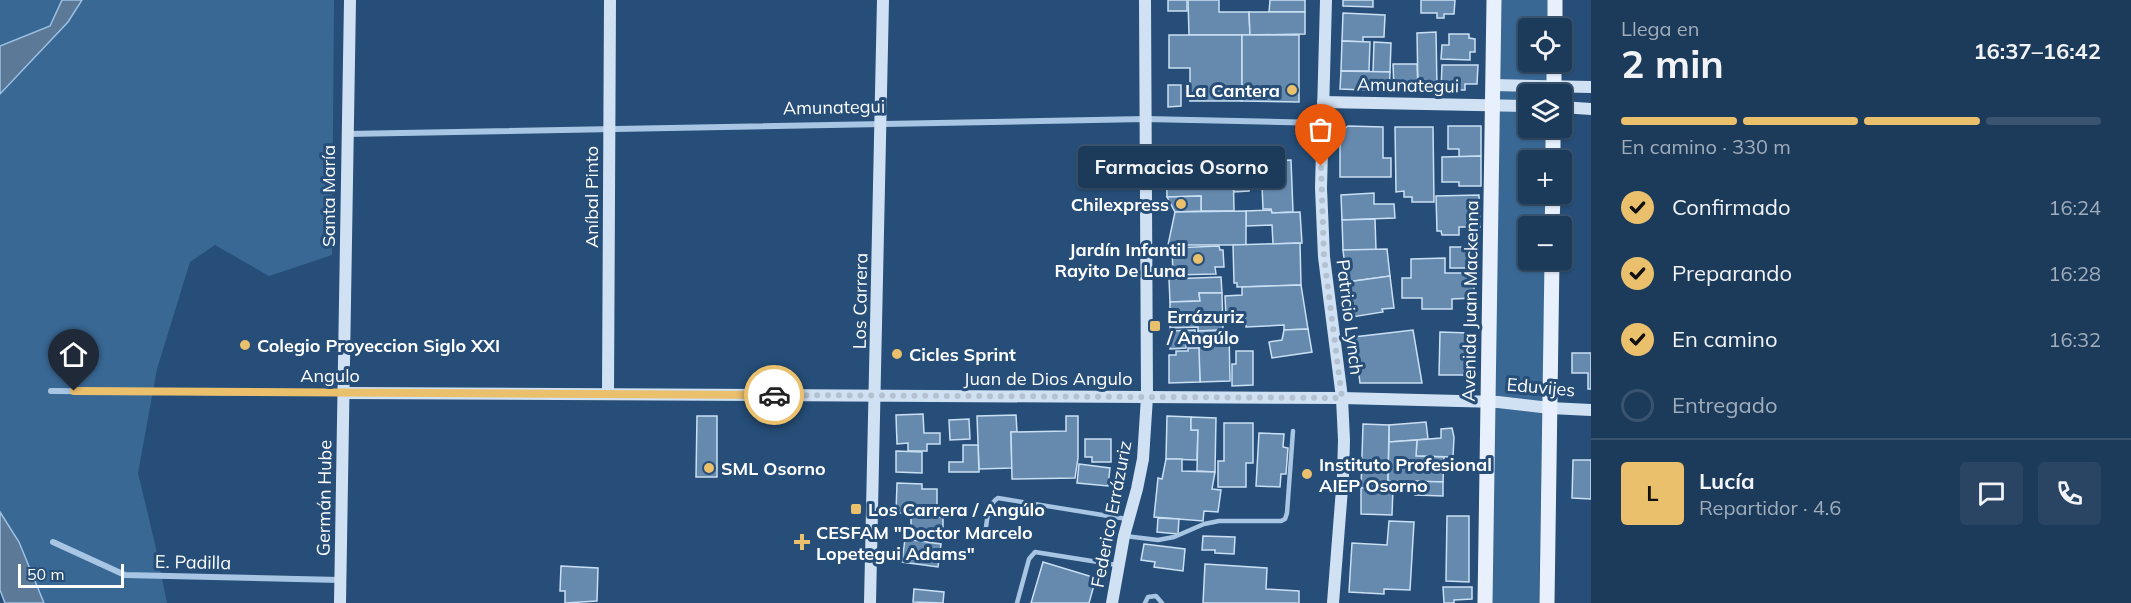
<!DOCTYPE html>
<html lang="es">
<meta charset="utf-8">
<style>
:root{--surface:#1c3a5a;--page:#294563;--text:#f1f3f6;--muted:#a0adbb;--line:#3a5470;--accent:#ebc06d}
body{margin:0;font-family:Mulish,sans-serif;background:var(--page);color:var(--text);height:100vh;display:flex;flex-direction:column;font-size:22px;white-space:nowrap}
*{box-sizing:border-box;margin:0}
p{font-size:20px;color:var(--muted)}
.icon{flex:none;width:33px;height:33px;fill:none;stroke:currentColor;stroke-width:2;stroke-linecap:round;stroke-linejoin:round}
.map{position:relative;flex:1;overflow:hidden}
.drawer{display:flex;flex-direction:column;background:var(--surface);width:540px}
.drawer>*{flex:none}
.fabs{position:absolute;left:1518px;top:18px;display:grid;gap:12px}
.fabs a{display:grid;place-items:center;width:54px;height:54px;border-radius:6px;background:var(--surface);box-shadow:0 2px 4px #0004,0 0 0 2px var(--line);font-size:30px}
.scale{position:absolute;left:18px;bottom:15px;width:106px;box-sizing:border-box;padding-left:6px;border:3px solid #fff;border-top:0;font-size:16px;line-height:21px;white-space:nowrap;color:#fff;-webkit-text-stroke:4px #264e78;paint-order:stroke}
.pin{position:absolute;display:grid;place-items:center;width:51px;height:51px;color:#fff;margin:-62px -26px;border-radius:50% 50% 50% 0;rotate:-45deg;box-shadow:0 0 6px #0007}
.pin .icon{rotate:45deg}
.courier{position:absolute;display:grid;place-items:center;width:60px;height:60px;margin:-30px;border:4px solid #ebc06d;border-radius:50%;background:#fff;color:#222;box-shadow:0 2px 8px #0007}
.bubble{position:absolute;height:42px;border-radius:6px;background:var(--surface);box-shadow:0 2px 4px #0004,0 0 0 2px var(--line);font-size:20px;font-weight:700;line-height:42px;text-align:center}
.overview em{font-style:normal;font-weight:700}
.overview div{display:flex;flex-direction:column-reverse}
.overview{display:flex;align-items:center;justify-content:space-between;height:102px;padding:0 30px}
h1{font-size:39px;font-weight:700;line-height:45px}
.bar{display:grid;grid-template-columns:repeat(4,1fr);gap:9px 6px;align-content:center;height:72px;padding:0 30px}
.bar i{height:8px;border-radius:4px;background:var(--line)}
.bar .on{background:var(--accent)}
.bar p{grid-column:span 4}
.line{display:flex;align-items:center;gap:15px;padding:0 30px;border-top:2px solid var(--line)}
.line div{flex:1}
.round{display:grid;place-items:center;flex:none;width:63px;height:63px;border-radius:6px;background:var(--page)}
ol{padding:0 30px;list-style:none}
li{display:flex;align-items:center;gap:18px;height:66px}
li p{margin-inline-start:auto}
li .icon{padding:6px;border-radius:50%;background:var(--accent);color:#111;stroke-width:4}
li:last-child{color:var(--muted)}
li i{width:33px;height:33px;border:3px solid var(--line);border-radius:50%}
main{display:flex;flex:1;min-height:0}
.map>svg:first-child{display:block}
</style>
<main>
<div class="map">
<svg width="1591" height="603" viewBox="0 0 1591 603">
<rect width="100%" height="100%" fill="#264e78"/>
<g fill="#396895">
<polygon points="0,0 62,0 50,26 0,46"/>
<polygon points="82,0 334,0 332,255 269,276 215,245 190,262 157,369 138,473 155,544 167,603 44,603 19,542 0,512 0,94 67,22"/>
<polygon points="1498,0 1551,0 1550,28 1528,28 1528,62 1550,62 1549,94 1528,94 1528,128 1548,128 1547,160 1528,160 1528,194 1546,194 1546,226 1528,226 1528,260 1545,260 1539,603 1488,603"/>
</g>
<g fill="#5c7998" stroke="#9cc1e3" stroke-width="1.5">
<polygon points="62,0 82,0 68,22 0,94 0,46 50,26"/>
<polygon points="0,512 19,542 44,603 5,603 0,590"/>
</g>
<g fill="#668aae" stroke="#cadff3" stroke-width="1.5">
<rect x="1168" y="0" width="19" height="11"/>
<polygon points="1188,0 1219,0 1219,12 1249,12 1250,35 1189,35"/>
<polygon points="1270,0 1305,0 1305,12 1269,12"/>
<polygon points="1343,0 1373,0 1373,7 1343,6"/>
<polygon points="1421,0 1455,0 1454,14 1444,14 1444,18 1437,18 1437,13 1421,13"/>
<polygon points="1249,12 1305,12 1305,34 1250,35"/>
<polygon points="1343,13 1385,15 1384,37 1363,37 1363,42 1342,41"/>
<polygon points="1436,32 1437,88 1418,88 1417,33"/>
<polygon points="1449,34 1469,34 1469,38 1475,39 1475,52 1470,52 1470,60 1441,59 1442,45 1449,45"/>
<polygon points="1169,35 1242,35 1242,101 1190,101 1190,68 1169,68"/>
<polygon points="1242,35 1299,35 1299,102 1242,101"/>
<polygon points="1342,41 1370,42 1369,71 1341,71"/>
<polygon points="1374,42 1391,43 1390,72 1373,72"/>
<polygon points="1393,64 1417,64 1418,88 1394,89"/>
<polygon points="1442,65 1478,65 1477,84 1465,84 1465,90 1441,90"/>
<polygon points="1341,71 1390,72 1389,91 1340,89"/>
<polygon points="1168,85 1181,85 1181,106 1168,107"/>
<polygon points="1348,126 1383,127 1383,158 1391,158 1391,177 1340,177 1340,132"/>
<polygon points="1448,126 1481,126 1481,156 1459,157 1459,149 1448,149"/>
<polygon points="1395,127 1433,127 1434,202 1412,202 1412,197 1404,197 1404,191 1396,192"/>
<polygon points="1481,156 1481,186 1459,186 1459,182 1442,182 1442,157"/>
<polygon points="1225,159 1224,162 1233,162 1234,211 1201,211 1201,196 1167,197 1166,160"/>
<polygon points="1291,160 1293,212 1272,213 1271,209 1263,209 1262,186 1249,187 1249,191 1234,192 1233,162"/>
<polygon points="1374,193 1374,204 1394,204 1395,218 1342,220 1341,195"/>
<polygon points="1479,195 1480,227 1459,227 1459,235 1442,235 1441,231 1437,231 1436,196"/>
<polygon points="1201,196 1201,211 1175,212 1167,197"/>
<polygon points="1271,210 1272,213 1300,212 1302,243 1273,244 1272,225 1246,226 1246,211"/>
<polygon points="1246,211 1246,245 1168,245 1175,212"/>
<polygon points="1375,219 1376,250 1343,250 1342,220"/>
<polygon points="1300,243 1301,285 1237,287 1237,283 1234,283 1233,245"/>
<polygon points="1219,246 1220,250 1223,250 1224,267 1215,267 1216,274 1173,275 1172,248"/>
<rect x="1450" y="247" width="24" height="21"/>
<polygon points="1387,249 1390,276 1347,282 1343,250"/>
<polygon points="1445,258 1445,273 1474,273 1474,298 1452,299 1452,309 1422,309 1422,298 1402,298 1402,278 1411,278 1411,259"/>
<polygon points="1390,276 1394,308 1382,309 1383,312 1352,317 1347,282"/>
<polygon points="1221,277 1222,293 1199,293 1200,301 1170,302 1169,279"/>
<polygon points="1301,285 1308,329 1284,330 1284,325 1246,327 1245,316 1226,317 1225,296 1242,295 1242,287"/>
<polygon points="1199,293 1222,293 1223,330 1198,331 1198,327 1170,328 1170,302 1200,301"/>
<polygon points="1308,329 1312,352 1272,358 1269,342 1282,340 1284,330"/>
<polygon points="1195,330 1196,342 1186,343 1186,348 1170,349 1169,331"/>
<polygon points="1229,330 1230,381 1200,382 1198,331"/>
<polygon points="1413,330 1422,383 1360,383 1354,337"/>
<polygon points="1440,332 1469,333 1468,375 1439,375"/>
<polygon points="1188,348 1199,348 1200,382 1169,383 1169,355 1176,355 1176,351 1188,351"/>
<polygon points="1236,351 1253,351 1253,385 1232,386 1232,364 1236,364"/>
<polygon points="1572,353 1591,353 1591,389 1588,389 1588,373 1572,373"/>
<polygon points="923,414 924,433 940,433 940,444 927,444 927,451 908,451 908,443 897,444 896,415"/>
<polygon points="1016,415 1017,432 1011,432 1012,468 979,469 977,416"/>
<polygon points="697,416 717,416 717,477 696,477"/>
<polygon points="1066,416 1078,416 1078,458 1075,478 1012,479 1011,432 1066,431"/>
<polygon points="1167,416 1191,417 1191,430 1198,430 1197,460 1166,459"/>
<polygon points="1191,417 1216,418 1215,472 1197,471 1198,430 1191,430"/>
<polygon points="969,419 970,439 950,440 949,420"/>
<polygon points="1426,422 1428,439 1389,442 1389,425"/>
<polygon points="1224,423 1253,423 1253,463 1246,463 1246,487 1218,487 1218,461 1224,461"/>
<polygon points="1363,424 1389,425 1388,488 1361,488"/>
<polygon points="1452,428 1454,437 1453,457 1416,456 1417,440 1441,438 1441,429"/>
<polygon points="1259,433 1284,434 1283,447 1288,448 1286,474 1281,474 1280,487 1256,486"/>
<polygon points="1085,439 1111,439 1111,462 1092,462 1092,457 1085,457"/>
<polygon points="1417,440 1416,456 1444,457 1443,482 1388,481 1389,442"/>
<polygon points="963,445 978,445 979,472 949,472 949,462 963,462"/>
<polygon points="896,451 922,452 922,473 896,472"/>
<polygon points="1166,459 1182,459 1182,471 1215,472 1212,489 1221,490 1218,512 1204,511 1203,521 1154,517 1158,478 1162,479"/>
<polygon points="1573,460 1591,460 1591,499 1572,498"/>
<polygon points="1079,464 1110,468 1108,486 1077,483"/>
<polygon points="1415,481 1443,482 1443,496 1415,495"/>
<polygon points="897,483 922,484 922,489 937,489 937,517 943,517 943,538 911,537 911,513 896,513"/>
<polygon points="1361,488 1393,488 1392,515 1361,514"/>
<polygon points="1447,516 1469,516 1469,582 1446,581"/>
<polygon points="1158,518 1179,519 1178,534 1157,532"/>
<polygon points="1389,521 1414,522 1410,590 1384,589 1384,594 1349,592 1352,543 1387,545"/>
<polygon points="1203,536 1235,537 1234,554 1215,553 1215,550 1202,550"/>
<polygon points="905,539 941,544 938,567 902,562"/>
<polygon points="1144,544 1185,549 1183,571 1154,567 1155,562 1141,560"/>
<polygon points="1043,562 1096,578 1089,603 1031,603"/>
<polygon points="1205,564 1267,568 1266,589 1299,591 1299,603 1203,603"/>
<polygon points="561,566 598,568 597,601 565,603 565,591 560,591"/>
<polygon points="1443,587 1472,587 1472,599 1454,600 1454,603 1444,603"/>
<polygon points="914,589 944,592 943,603 913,602"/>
</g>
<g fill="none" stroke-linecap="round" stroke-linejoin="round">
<g stroke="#a8c6e3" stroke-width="4.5">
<path d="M 985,536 C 987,524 986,505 998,498 L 1127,519"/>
<polyline points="1125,536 1158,540 1174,537 1204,524 1219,521 1281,521 1285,519 1287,513 1293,431"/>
<polyline points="1017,603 1029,559 1035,552 1117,565"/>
<polyline points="1145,603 1148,597 1156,596 1162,603"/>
</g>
<g stroke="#a8c6e3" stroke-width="6">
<polyline points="347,134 1145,119 1322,123"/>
<polyline points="51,391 344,393"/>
<polyline points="53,542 125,575 340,580"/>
</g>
<g stroke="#d0e1f3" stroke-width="12">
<polyline points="1326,0 1321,188 1324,257 1342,398 1344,440 1343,476 1333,603"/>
<polyline points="1493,85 1591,87"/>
<polyline points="1323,102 1528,106"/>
<polyline points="1562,107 1591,109"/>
<polyline points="344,393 1342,398 1498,402 1550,408 1591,410"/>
<polyline points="608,394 610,0"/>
<polyline points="340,603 350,0"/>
<polyline points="870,603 883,0"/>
<polyline points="1112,603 1124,536 1137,489 1143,459 1147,397 1145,0"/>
</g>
<g stroke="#e7f0fc" stroke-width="15">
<polyline points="1555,28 1555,0"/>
<polyline points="1554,94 1554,62"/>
<polyline points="1553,160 1553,128"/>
<polyline points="1552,226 1553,194"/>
<polyline points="1485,603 1494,0"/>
<polyline points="1547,603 1552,260"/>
</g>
</g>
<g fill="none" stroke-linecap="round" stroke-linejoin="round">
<polyline stroke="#b3c1d0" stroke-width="6" stroke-dasharray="0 10.8" points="774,395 1342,398 1324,257 1321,166"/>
<polyline stroke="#ebc06d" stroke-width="8" points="74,391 774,395"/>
</g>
<g fill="#ebc06d" stroke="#264e78" stroke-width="2">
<circle cx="1292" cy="90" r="6"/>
<circle cx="1181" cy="204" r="6"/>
<circle cx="1198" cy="259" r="6"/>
<rect x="1149" y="320" width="12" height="12" rx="3"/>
<circle cx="245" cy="345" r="6"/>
<circle cx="897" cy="354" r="6"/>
<circle cx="709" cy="468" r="6"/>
<circle cx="1307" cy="474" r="6"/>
<rect x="850" y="503" width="12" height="12" rx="3"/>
<path d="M799 533h6v6h6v6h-6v6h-6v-6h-6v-6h6z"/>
</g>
<g text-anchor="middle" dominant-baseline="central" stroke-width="6" stroke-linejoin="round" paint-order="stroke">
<g font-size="18" fill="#fff" stroke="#264e78">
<text transform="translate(1408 85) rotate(1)">Amunategui</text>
<text transform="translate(834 107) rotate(-1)">Amunategui</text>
<text transform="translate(328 196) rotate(-90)">Santa María</text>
<text transform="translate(591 197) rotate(-90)">Aníbal Pinto</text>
<text transform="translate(860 301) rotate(-89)">Los Carrera</text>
<text transform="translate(1470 301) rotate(-89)">Avenida Juan Mackenna</text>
<text transform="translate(1350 317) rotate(83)">Patricio Lynch</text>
<text x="330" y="375">Angulo</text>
<text x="1048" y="378">Juan de Dios Angulo</text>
<text transform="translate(1541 387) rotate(5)">Eduvijes</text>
<text transform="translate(324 498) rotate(-89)">Germán Hube</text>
<text transform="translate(1111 514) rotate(-79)">Federico Errázuriz</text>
<text transform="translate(193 562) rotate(1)">E. Padilla</text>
</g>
<g font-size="18" font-weight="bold" fill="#fff" stroke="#264e78" text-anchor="start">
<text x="1280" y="90" text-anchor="end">La Cantera</text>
<text x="1169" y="204" text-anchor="end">Chilexpress</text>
<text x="1186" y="249" text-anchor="end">Jardín Infantil<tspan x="1186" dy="21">Rayito De Luna</tspan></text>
<text x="1167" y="316">Errázuriz<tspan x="1167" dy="21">/ Angúlo</tspan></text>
<text x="257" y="345">Colegio Proyeccion Siglo XXI</text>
<text x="909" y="354">Cicles Sprint</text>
<text x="1319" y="464">Instituto Profesional<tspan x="1319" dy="21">AIEP Osorno</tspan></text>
<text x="721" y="468">SML Osorno</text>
<text x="868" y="509">Los Carrera / Angúlo</text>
<text x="816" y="532">CESFAM "Doctor Marcelo<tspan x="816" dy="21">Lopetegui Adams"</tspan></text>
</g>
</g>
</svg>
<div class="fabs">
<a><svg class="icon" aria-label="locate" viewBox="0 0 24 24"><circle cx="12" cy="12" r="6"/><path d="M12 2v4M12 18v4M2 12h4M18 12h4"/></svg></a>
<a><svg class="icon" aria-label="layers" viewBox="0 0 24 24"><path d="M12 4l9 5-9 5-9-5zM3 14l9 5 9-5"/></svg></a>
<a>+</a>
<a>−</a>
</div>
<div class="scale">50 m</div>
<div class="pin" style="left:1321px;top:166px;background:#ea580c"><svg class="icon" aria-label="bag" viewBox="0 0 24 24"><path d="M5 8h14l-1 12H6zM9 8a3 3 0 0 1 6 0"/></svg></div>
<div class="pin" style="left:74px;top:391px;background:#1f2937"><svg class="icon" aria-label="home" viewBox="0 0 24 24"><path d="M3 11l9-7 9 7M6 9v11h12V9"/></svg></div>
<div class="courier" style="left:774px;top:395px"><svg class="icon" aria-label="car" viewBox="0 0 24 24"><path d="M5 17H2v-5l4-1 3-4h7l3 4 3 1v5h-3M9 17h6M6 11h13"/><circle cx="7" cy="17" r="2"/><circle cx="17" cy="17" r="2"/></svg></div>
<div class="bubble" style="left:1078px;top:146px;width:207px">Farmacias Osorno</div>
</div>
<section class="drawer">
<div class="overview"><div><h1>2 min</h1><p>Llega en</p></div><em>16:37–16:42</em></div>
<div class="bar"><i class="on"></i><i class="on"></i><i class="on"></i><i></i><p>En camino · 330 m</p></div>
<ol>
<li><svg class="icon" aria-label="check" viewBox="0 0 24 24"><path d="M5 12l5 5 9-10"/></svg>Confirmado<p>16:24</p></li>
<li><svg class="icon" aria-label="check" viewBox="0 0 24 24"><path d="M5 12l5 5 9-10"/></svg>Preparando<p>16:28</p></li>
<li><svg class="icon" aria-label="check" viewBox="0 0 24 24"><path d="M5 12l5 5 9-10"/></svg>En camino<p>16:32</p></li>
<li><i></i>Entregado</li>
</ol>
<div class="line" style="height:108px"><b class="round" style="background:var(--accent);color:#111">L</b><div><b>Lucía</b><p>Repartidor · 4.6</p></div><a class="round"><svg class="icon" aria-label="chat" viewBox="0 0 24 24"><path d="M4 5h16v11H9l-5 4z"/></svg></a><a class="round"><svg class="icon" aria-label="phone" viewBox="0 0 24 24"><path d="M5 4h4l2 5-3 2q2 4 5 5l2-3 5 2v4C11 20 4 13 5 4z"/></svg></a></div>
</section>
</main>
